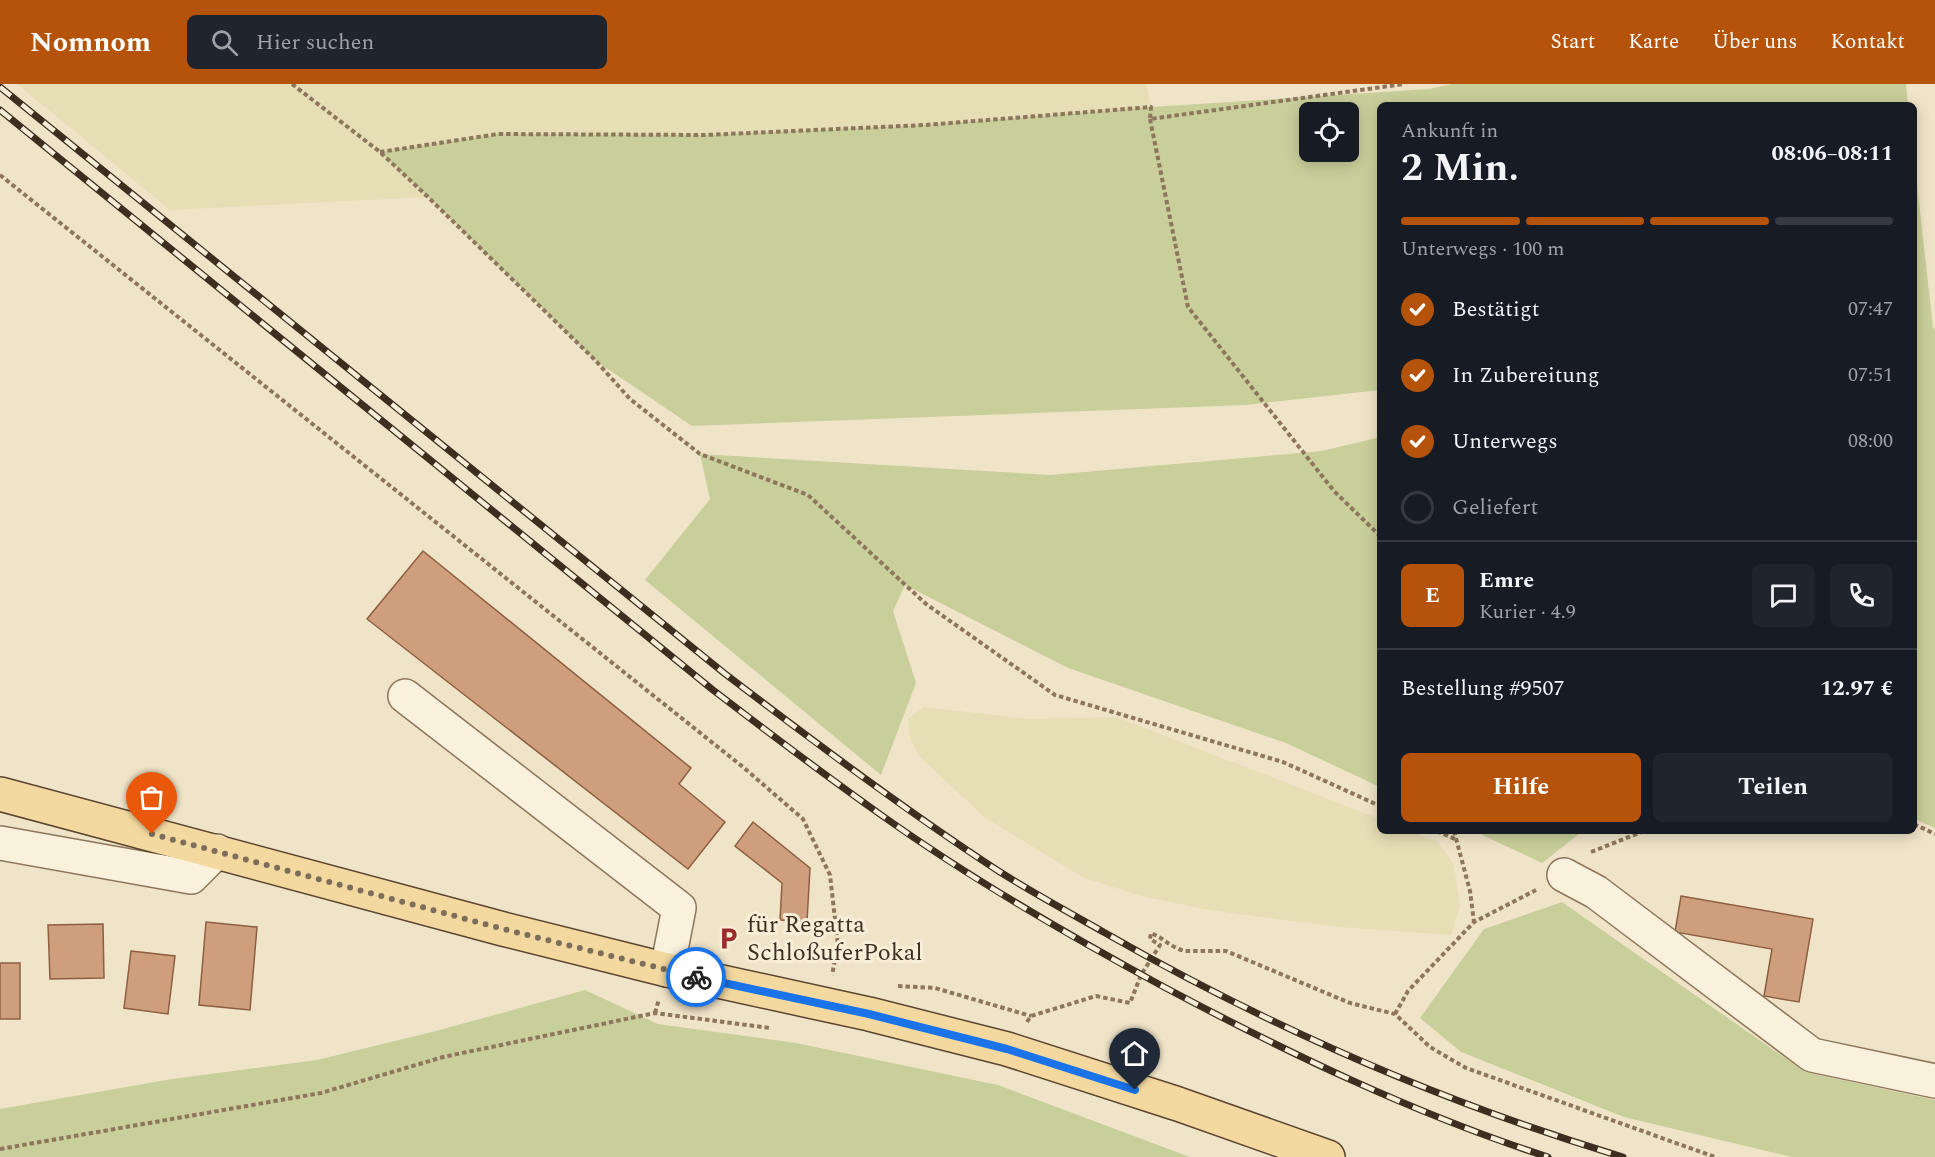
<!DOCTYPE html>
<html lang="de">
<meta charset="utf-8">
<style>
:root{--surface:#171b24;--page:#20242c;--text:#f1f3f6;--muted:#9ea1a6;--line:#363941;--accent:#b45309}
body{margin:0;font-family:Spectral,serif;background:var(--page);color:var(--text);height:100vh;display:flex;flex-direction:column;font-size:22px;white-space:nowrap}
*{box-sizing:border-box;margin:0}
p{font-size:20px;color:var(--muted)}
.icon{flex:none;width:33px;height:33px;fill:none;stroke:currentColor;stroke-width:2;stroke-linecap:round;stroke-linejoin:round}
.map{position:relative;flex:1;overflow:hidden}
.side{position:absolute;left:1377px;top:18px;width:540px;height:732px;display:flex;flex-direction:column;background:var(--surface);border-radius:9px;box-shadow:0 3px 15px #0003}
.side>*{flex:none}
.buttons{position:absolute;left:1299px;top:18px;display:grid;gap:12px}
.buttons a{display:grid;place-items:center;width:60px;height:60px;border-radius:9px;background:var(--surface);box-shadow:0 3px 15px #0003;font-size:30px}
.pin{position:absolute;display:grid;place-items:center;width:51px;height:51px;color:#fff;margin:-62px -26px;border-radius:50% 50% 50% 0;rotate:-45deg;box-shadow:0 0 6px #0007}
.pin .icon{rotate:45deg}
.courier{position:absolute;display:grid;place-items:center;width:60px;height:60px;margin:-30px;border:4px solid #1a73e8;border-radius:50%;background:#fff;color:#222;box-shadow:0 2px 8px #0007}
.overview em{font-style:normal;font-weight:700}
.overview div{display:flex;flex-direction:column-reverse}
.overview{display:flex;align-items:center;justify-content:space-between;height:102px;padding:0 24px}
h1{font-size:39px;font-weight:700;line-height:45px}
.bar{display:grid;grid-template-columns:repeat(4,1fr);gap:9px 6px;align-content:center;height:72px;padding:0 24px}
.bar i{height:8px;border-radius:4px;background:var(--line)}
.bar .on{background:var(--accent)}
.bar p{grid-column:span 4}
.line{display:flex;align-items:center;gap:15px;padding:0 24px;border-top:2px solid var(--line)}
.line div{flex:1}
.round{display:grid;place-items:center;flex:none;width:63px;height:63px;border-radius:9px;background:var(--page)}
ol{padding:0 24px;list-style:none}
li{display:flex;align-items:center;gap:18px;height:66px}
li p{margin-inline-start:auto}
li .icon{padding:6px;border-radius:50%;background:var(--accent);color:#fff;stroke-width:4}
li:last-child{color:var(--muted)}
li i{width:33px;height:33px;border:3px solid var(--line);border-radius:50%}
.action{display:flex;gap:12px;margin-top:auto;padding:12px 24px}
.action a{flex:1;height:69px;border-radius:9px;background:var(--accent);color:#fff;font-size:24px;font-weight:700;line-height:69px;text-align:center}
.action a+a{background:var(--page);color:var(--text)}
header{display:flex;align-items:center;gap:36px;box-sizing:border-box;height:84px;padding:0 30px;background:var(--accent);color:#fff}
header strong{font-size:28px}
nav{display:flex;gap:33px;margin-inline-start:auto;font-size:21px}
.search{width:420px;height:54px;background:var(--page);display:flex;align-items:center;gap:15px;box-sizing:border-box;padding:0 21px;border-radius:9px;color:var(--muted);font-size:22px}
.map>svg:first-child{display:block}
</style>
<header>
<strong>Nomnom</strong>
<div class="search"><svg class="icon" aria-label="search" viewBox="0 0 24 24"><circle cx="10" cy="10" r="6"/><path d="M15 15l6 6"/></svg>Hier suchen</div>
<nav><a>Start</a><a>Karte</a><a>Über uns</a><a>Kontakt</a></nav>
</header>
<div class="map">
<svg width="1935" height="1073" viewBox="0 0 1935 1073">
<rect width="100%" height="100%" fill="#f0e4c8"/>
<g fill="#e6deb5">
<polygon points="17,0 1146,0 1151,23 925,41 705,51 498,50 380,69 428,113 170,126"/>
<polygon points="924,623 1030,635 1116,633 1380,735 1380,747 1410,747 1438,758 1453,779 1460,822 1451,851 1339,843 1209,826 1141,812 1082,793 984,733 918,671 910,653 908,635"/>
</g>
<g fill="#c9cf9b" fill-rule="evenodd">
<path d="M 1452,0 L 1906,0 L 1908,21 L 1380,21 L 1380,306 L 1246,321 L 692,342 L 596,277 L 428,113 L 380,68 L 498,50 L 705,51 L 925,41 L 1151,23 L 1429,5 ZM 1310,28 L 1348,28 L 1348,68 L 1310,68 Z"/>
<polygon points="1914,74 1933,243 1935,246 1935,744 1914,735"/>
<polygon points="1380,353 1380,703 1286,659 1068,584 905,501 893,527 916,599 881,691 645,496 710,415 700,370 1050,391 1322,367"/>
<polygon points="1474,747 1583,747 1542,779"/>
<polygon points="1562,818 1805,988 1935,1016 1935,1073 1792,1073 1624,1033 1461,968 1420,934 1484,845"/>
<polygon points="585,906 658,940 796,959 998,1001 1190,1073 0,1073 0,1025 172,995 317,976 436,947"/>
</g>
<g fill="#cf9f7d" stroke="#8d5f41" stroke-width="1.5">
<polygon points="423,467 691,684 679,700 725,738 688,785 367,535"/>
<polygon points="753,738 810,784 807,838 780,836 782,799 735,762"/>
<polygon points="1681,812 1813,835 1799,918 1764,912 1772,865 1675,848"/>
<polygon points="206,838 257,843 250,926 199,921"/>
<polygon points="103,840 104,894 50,895 48,841"/>
<polygon points="131,867 175,872 168,930 124,924"/>
<rect x="0" y="879" width="20" height="56"/>
</g>
<g fill="none" stroke-linecap="round" stroke-linejoin="round">
<defs>
<g id="minor">
<polyline points="405,612 679,824 667,886"/>
<polyline points="0,759 191,793 217,767"/>
<polyline points="1564,791 1596,808 1812,971 1935,997"/>
</g>
<polyline id="major" points="0,710 503,845 667,886 869,930 1007,965 1178,1020 1328,1073"/>
</defs>
<use href="#minor" stroke="#8d765c" stroke-width="36"/>
<use href="#major" stroke="#5b4430" stroke-width="36"/>
<g stroke="#8d765c" stroke-width="4" stroke-dasharray="4.5 3" stroke-linecap="butt">
<polyline points="292,0 380,68 428,113 596,277 630,315 700,370 808,411 926,520 1055,611 1283,678 1380,722"/>
<polyline points="1150,35 1188,223 1334,407 1380,452"/>
<polyline points="380,68 498,50 705,51 925,41 1151,23 1150,35 1404,0"/>
<polyline points="0,91 743,683 803,735 830,791 838,861 832,891"/>
<polyline points="1914,740 1935,750"/>
<polyline points="1437,747 1455,755"/>
<polyline points="1454,747 1470,807 1474,838"/>
<polyline points="1591,768 1644,747"/>
<polyline points="898,902 935,904 1031,932"/>
<polyline points="655,929 659,915"/>
<polyline points="1395,930 1408,907 1474,838 1536,806"/>
<path d="M 1027,938 L 1031,932 L 1096,912 L 1130,919 L 1141,891 L 1160,861 L 1150,855 L 1151,849 C 1163,854 1172,864 1185,867 L 1226,867 L 1350,919 L 1395,930 L 1430,963 L 1466,984 L 1715,1073"/>
<polyline points="0,1065 321,1009 443,973 655,929 770,944"/>
</g>
<use href="#minor" stroke="#faf1dc" stroke-width="33"/>
<use href="#major" stroke="#f3d9a0" stroke-width="33"/>
<defs>
<g id="rail">
<path d="M 0,3 L 724,589 C 814,658 905,726 1000,788 C 1035,810 1072,830 1107,850 C 1270,943 1444,1019 1623,1073"/>
<path d="M 0,26 L 713,606 C 769,649 826,692 884,733 C 973,796 1068,851 1164,903 C 1288,969 1415,1030 1548,1073"/>
</g>
</defs>
<use href="#rail" stroke="#3d2e20" stroke-width="7"/>
<use href="#rail" stroke="#f7eed8" stroke-width="4.5" stroke-dasharray="14" stroke-linecap="butt"/>
</g>
<g fill="none" stroke-linecap="round" stroke-linejoin="round">
<polyline stroke="#7c6e5b" stroke-width="6" stroke-dasharray="0 10.8" points="152,750 503,845 696,893"/>
<polyline stroke="#1a73e8" stroke-width="8" points="696,893 869,930 1007,965 1135,1006"/>
</g>
<defs>
<symbol id="parking-bare" viewBox="-9 -9 18 18"><path d="M-3.5-5.5H1a3.5 3.5 0 0 1 0 7H-1V5.5H-3.5ZM-1-3.4V-.6H.8a1.4 1.4 0 0 0 0-2.8Z" fill="#9e2a2b" stroke="#f7eed8" stroke-width="2.5" paint-order="stroke"/></symbol>
</defs>
<g fill-rule="evenodd">
<use href="#parking-bare" x="712" y="838" width="33" height="33"/>
</g>
<g text-anchor="middle" dominant-baseline="central" stroke-width="6" stroke-linejoin="round" paint-order="stroke">
<g font-size="24" fill="#3d2e20" stroke="#f7eed8" text-anchor="start">
<text x="747" y="841">für Regatta<tspan x="747" dy="28">SchloßuferPokal</tspan></text>
</g>
</g>
</svg>
<div class="buttons">
<a><svg class="icon" aria-label="locate" viewBox="0 0 24 24"><circle cx="12" cy="12" r="6"/><path d="M12 2v4M12 18v4M2 12h4M18 12h4"/></svg></a>
</div>
<div class="pin" style="left:152px;top:750px;background:#ea580c"><svg class="icon" aria-label="bag" viewBox="0 0 24 24"><path d="M5 8h14l-1 12H6zM9 8a3 3 0 0 1 6 0"/></svg></div>
<div class="pin" style="left:1135px;top:1006px;background:#1f2937"><svg class="icon" aria-label="home" viewBox="0 0 24 24"><path d="M3 11l9-7 9 7M6 9v11h12V9"/></svg></div>
<div class="courier" style="left:696px;top:893px"><svg class="icon" aria-label="bike" viewBox="0 0 24 24"><circle cx="6" cy="16" r="4"/><circle cx="18" cy="16" r="4"/><path d="M6 16l4-8h5l3 8M10 8l3 8H6M13 5h3"/></svg></div>
<section class="side">
<div class="overview"><div><h1>2 Min.</h1><p>Ankunft in</p></div><em>08:06–08:11</em></div>
<div class="bar"><i class="on"></i><i class="on"></i><i class="on"></i><i></i><p>Unterwegs · 100 m</p></div>
<ol>
<li><svg class="icon" aria-label="check" viewBox="0 0 24 24"><path d="M5 12l5 5 9-10"/></svg>Bestätigt<p>07:47</p></li>
<li><svg class="icon" aria-label="check" viewBox="0 0 24 24"><path d="M5 12l5 5 9-10"/></svg>In Zubereitung<p>07:51</p></li>
<li><svg class="icon" aria-label="check" viewBox="0 0 24 24"><path d="M5 12l5 5 9-10"/></svg>Unterwegs<p>08:00</p></li>
<li><i></i>Geliefert</li>
</ol>
<div class="line" style="height:108px"><b class="round" style="background:var(--accent);color:#fff">E</b><div><b>Emre</b><p>Kurier · 4.9</p></div><a class="round"><svg class="icon" aria-label="chat" viewBox="0 0 24 24"><path d="M4 5h16v11H9l-5 4z"/></svg></a><a class="round"><svg class="icon" aria-label="phone" viewBox="0 0 24 24"><path d="M5 4h4l2 5-3 2q2 4 5 5l2-3 5 2v4C11 20 4 13 5 4z"/></svg></a></div>
<div class="line" style="height:78px"><div>Bestellung #9507</div><b>12.97 €</b></div>
<div class="action"><a>Hilfe</a><a>Teilen</a></div>
</section>
</div>
